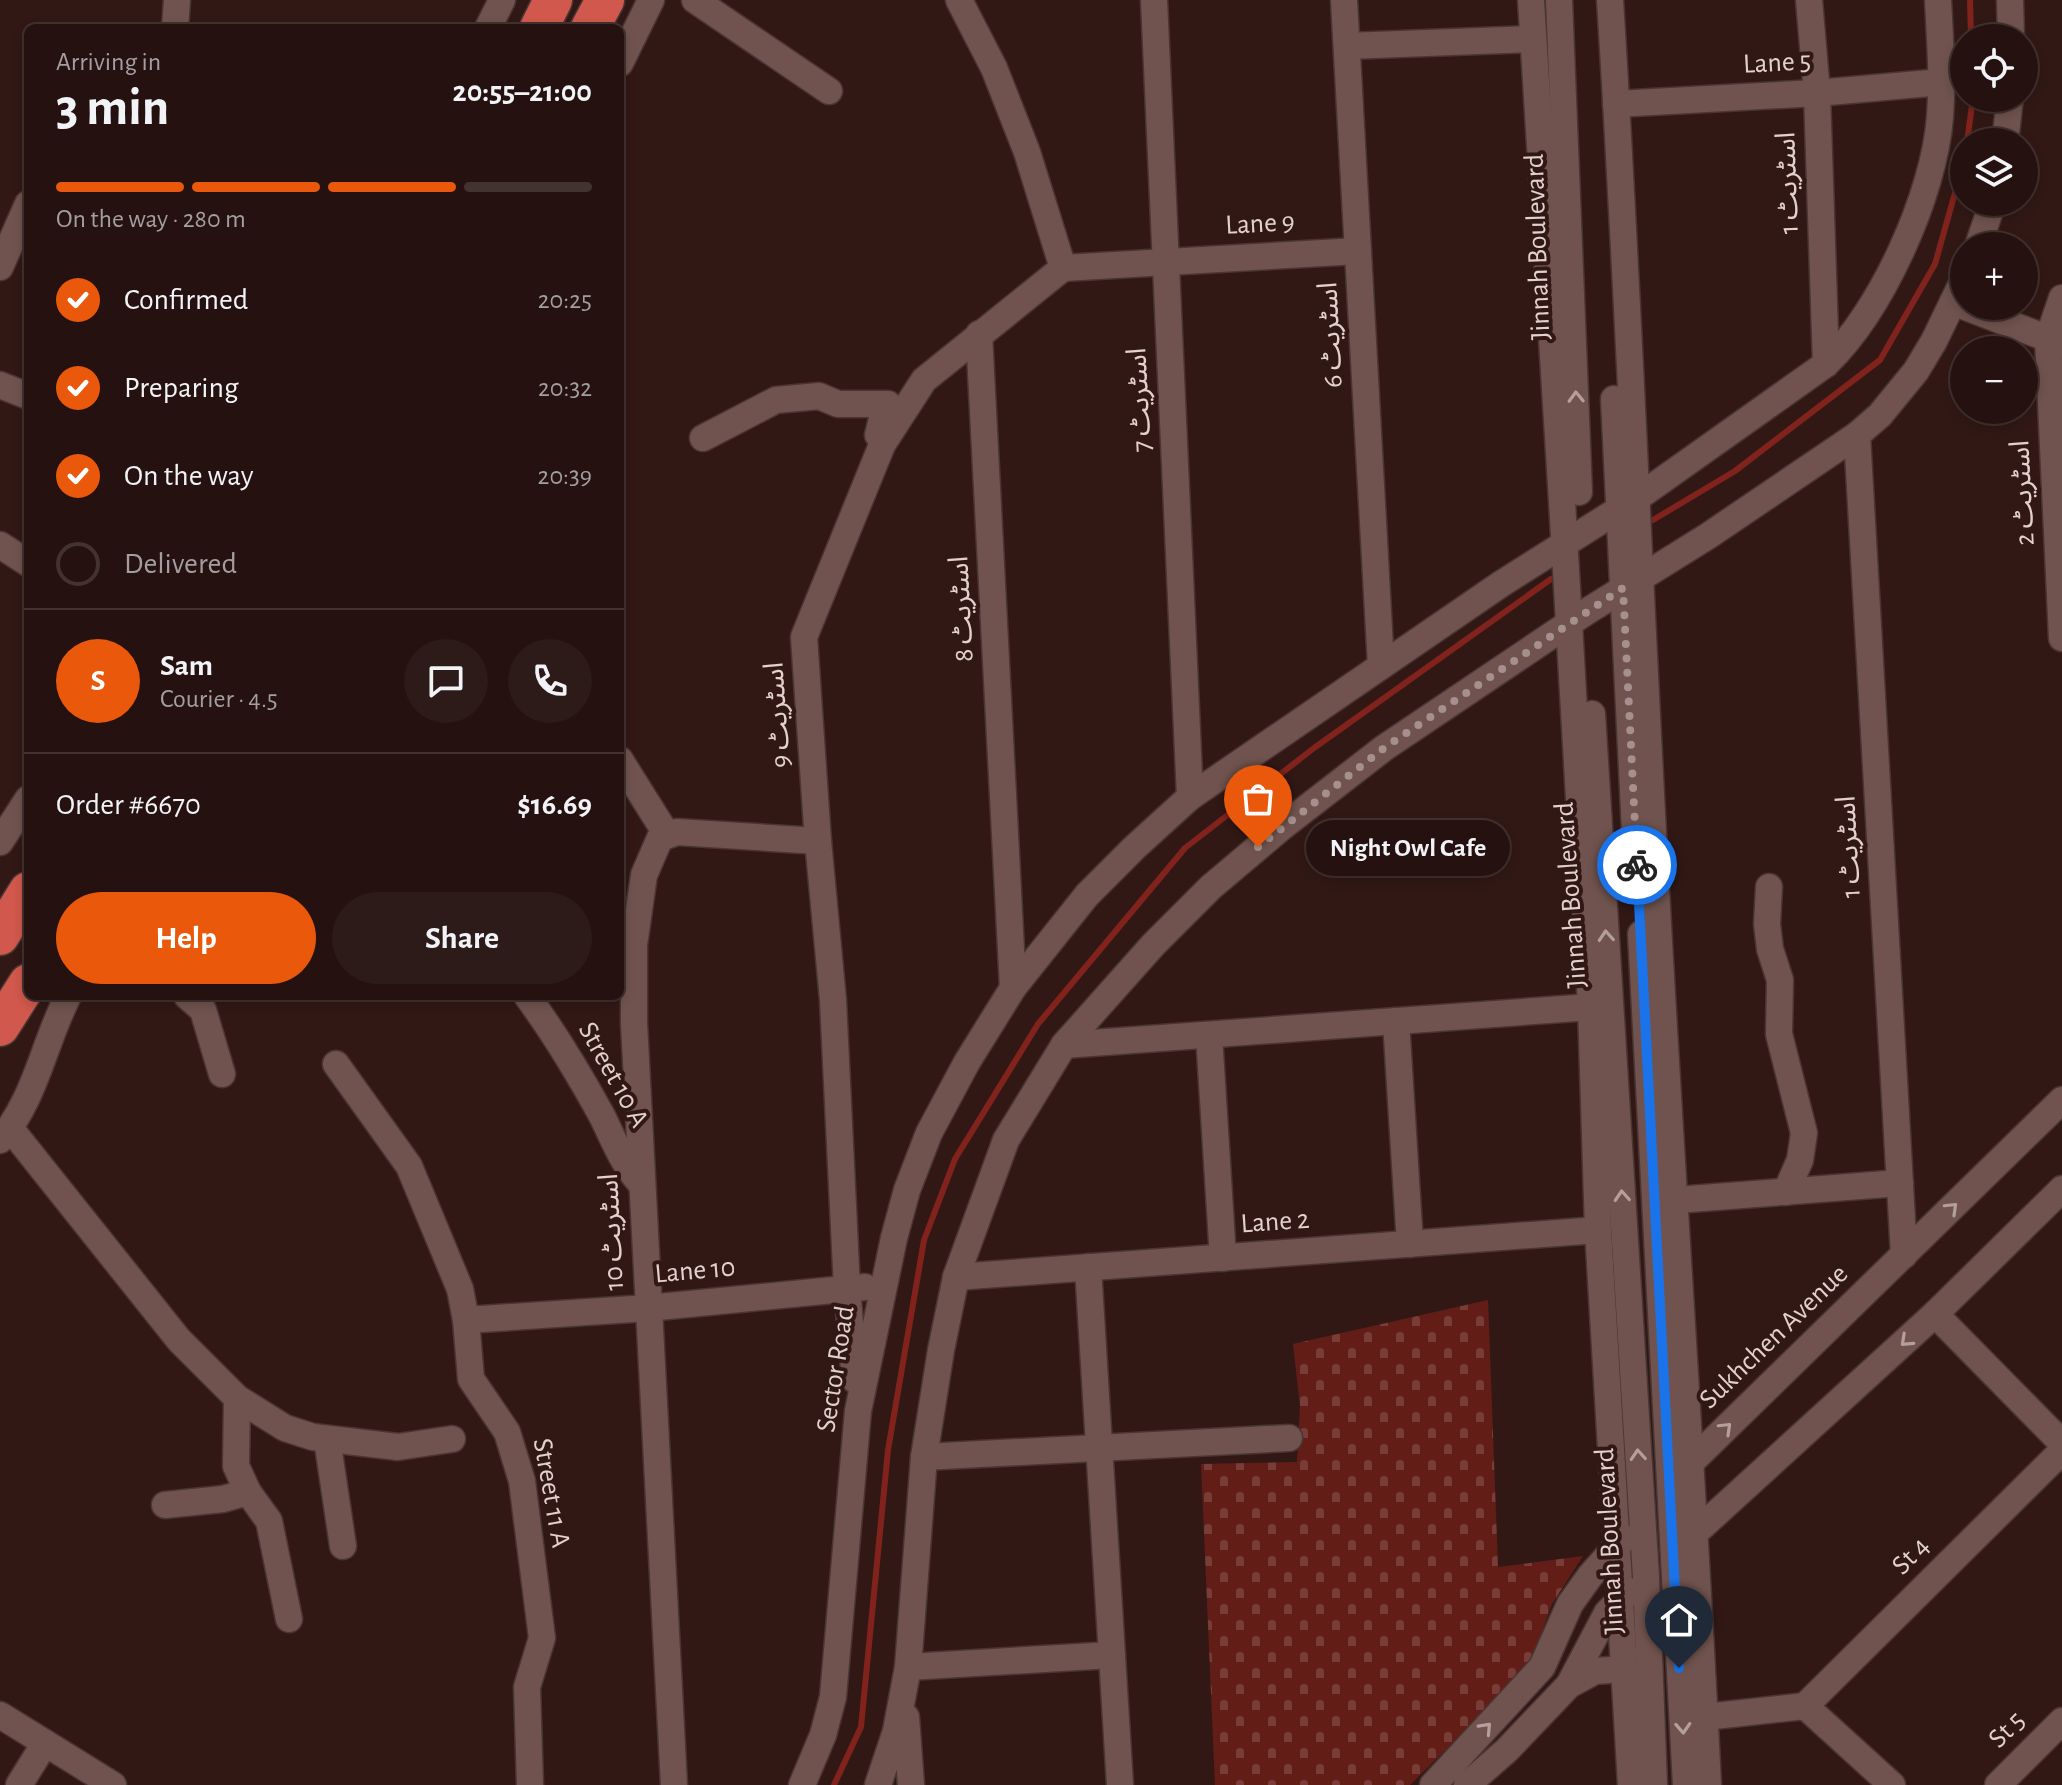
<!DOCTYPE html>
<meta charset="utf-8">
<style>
:root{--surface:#251210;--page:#2d1b19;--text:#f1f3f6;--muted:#a39e9f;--line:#423230;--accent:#ea580c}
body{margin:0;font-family:"Alegreya Sans","Noto Sans Arabic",sans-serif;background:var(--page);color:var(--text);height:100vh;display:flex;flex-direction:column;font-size:30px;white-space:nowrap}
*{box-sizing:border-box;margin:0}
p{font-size:26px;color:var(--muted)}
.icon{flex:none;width:44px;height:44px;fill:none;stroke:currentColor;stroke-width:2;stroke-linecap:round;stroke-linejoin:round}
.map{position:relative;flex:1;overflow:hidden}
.sheet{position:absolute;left:24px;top:24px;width:600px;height:976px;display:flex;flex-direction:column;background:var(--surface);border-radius:12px;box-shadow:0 4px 12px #0003,0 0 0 2px var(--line)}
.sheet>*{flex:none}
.buttons{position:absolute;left:1950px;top:24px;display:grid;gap:16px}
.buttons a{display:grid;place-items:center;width:88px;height:88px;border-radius:50%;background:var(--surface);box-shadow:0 4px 12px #0003,0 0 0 2px var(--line);font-size:40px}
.pin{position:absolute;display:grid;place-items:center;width:68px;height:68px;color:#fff;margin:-82px -34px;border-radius:50% 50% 50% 0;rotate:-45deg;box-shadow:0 0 8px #0007}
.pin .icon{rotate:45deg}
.courier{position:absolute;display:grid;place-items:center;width:80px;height:80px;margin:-40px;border:6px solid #1a73e8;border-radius:50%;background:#fff;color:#222;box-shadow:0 2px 10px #0007}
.bubble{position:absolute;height:56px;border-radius:28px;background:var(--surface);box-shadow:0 4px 12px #0003,0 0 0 2px var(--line);font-size:26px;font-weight:700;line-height:56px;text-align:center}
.head em{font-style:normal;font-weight:700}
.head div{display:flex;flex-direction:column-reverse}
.head{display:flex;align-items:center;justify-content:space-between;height:136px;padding:0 32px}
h1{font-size:52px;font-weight:700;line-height:60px}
.bar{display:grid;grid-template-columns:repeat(4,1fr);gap:12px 8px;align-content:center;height:96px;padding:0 32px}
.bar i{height:10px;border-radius:6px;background:var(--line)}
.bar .active{background:var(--accent)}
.bar p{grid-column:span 4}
.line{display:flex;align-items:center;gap:20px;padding:0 32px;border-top:2px solid var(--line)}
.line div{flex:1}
.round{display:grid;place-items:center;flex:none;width:84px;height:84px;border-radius:42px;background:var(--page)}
ol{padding:0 32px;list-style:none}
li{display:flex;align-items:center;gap:24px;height:88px}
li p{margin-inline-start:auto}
li .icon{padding:8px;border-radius:50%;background:var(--accent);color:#fff;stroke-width:4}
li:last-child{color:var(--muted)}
li i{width:44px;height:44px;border:4px solid var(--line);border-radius:50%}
.button{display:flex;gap:16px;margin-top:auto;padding:16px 32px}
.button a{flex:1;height:92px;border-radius:48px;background:var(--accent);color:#fff;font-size:32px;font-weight:700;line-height:92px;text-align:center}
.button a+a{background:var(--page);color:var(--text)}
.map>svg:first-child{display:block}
</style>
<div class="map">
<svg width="2062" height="1785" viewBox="0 0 2062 1785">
<defs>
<pattern id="cemetery-stones" width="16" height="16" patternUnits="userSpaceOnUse" patternTransform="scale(2)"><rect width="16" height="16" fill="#631d17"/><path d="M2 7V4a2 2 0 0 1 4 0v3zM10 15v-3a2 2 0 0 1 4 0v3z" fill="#793d38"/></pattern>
</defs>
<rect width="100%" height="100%" fill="#311815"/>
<polygon fill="url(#cemetery-stones)" points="1488,1300 1498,1567 1583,1556 1552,1604 1529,1668 1410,1785 1215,1785 1201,1464 1297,1462 1300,1406 1293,1344"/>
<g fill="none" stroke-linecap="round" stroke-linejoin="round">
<g stroke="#81231c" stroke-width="6">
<polyline points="1970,0 1971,38"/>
<polyline points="1967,142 1973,98"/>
<polyline points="1653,520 1735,471 1880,360 1935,264 1964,161"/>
<polyline points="834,1785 861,1727 888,1450 924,1240 955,1159 1038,1024 1185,848 1314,748 1551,579"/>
</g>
<defs>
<g id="minor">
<polyline points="695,0 829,91"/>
<polyline points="959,0 994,68 1027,152 1063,268 1358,251"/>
<polyline points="1154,0 1190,797"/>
<polyline points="1344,0 1381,666"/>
<polyline points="1531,0 1562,501 1591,1007 1598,1230 1631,1785"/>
<polyline points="1559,0 1579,492"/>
<path d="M 1610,0 C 1629,302 1640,604 1657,906 C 1673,1199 1694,1492 1708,1785"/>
<polyline points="1809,0 1817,93 1826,364"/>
<polyline points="2010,0 2011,38"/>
<polyline points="175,28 177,0"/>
<polyline points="488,28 502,0"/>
<polyline points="1347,46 1533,39"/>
<polyline points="620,63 651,0"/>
<polyline points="1616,104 1817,93 1942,82"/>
<polyline points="2005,142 2010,98"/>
<polyline points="1978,246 1993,202"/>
<polyline points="0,267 28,204"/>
<polyline points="2062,298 2048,339 2062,638"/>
<polyline points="1953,302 2062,344"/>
<polyline points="979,334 1013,988"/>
<polyline points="0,385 28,396"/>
<polyline points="1614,399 1635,831"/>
<polyline points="1857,435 1904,1255"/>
<polyline points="703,438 776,400 819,396 838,404 888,404 889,412 882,419 878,435"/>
<polyline points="0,545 28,563"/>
<polyline points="1592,714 1646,1577 1654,1785"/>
<polyline points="620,760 667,835"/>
<polyline points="0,842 28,799"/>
<polyline points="1769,887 1767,924 1770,949 1780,980 1779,1034 1804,1133 1800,1160 1786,1192"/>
<polyline points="1641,934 1686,1785"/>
<polyline points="187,996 203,1010 222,1074"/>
<path d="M 527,996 C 555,1034 579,1074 602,1116 C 615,1142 622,1163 642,1185"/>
<polyline points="1396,1021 1410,1244"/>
<polyline points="1209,1035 1223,1258"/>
<polyline points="1064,1045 1591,1007"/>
<polyline points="336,1064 409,1166 460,1289 466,1320 471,1379 507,1432 522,1481 542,1638 527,1687 530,1785"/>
<polyline points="10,1128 179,1340 237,1398 285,1428 313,1437 398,1447 452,1439"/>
<path d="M 0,1140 C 35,1100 44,1043 68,996"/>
<polyline points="1676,1200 1900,1183"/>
<polyline points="1088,1267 1120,1785"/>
<polyline points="956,1277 1598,1230"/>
<polyline points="1935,1314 2062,1443"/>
<polyline points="466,1320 648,1308 865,1287"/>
<polyline points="855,1380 847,1289 833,1000 818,841 804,637 882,445 924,380 1063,268"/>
<polyline points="237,1398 236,1466 248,1492 269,1521 289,1619"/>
<polyline points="327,1439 343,1546"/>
<polyline points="924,1457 1289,1438"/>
<polyline points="1684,1469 2062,1100"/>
<polyline points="165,1505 223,1499 248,1492"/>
<polyline points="1685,1542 1935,1314 2062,1189"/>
<polyline points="908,1667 1112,1655"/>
<polyline points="1569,1685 1595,1671 1625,1669"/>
<polyline points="1805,1706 2062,1451"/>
<polyline points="1805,1706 1892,1785"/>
<polyline points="0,1715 113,1785"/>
<polyline points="906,1717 911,1785"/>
<polyline points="1705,1717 1805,1706"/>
<polyline points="19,1785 45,1743"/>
<polyline points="674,1785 634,1023 634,945 644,875 660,838 677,832 818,841"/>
<path d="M 802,1785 L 823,1735 L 833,1697 L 858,1411 L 894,1238 L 907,1190 L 929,1133 L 967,1062 L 1013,988 L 1087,895 L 1134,848 L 1190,797 L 1501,584 L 1637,498 L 1826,364 C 1882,310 1934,195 1940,117 C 1943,78 1940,39 1938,0"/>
<polyline points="878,1785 896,1731 908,1667 924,1457 941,1350 956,1277 1006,1140 1064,1045 1153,945 1211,887 1282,827 1384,748 1586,612 1708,536 1857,435 1880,415 1916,371 1934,341 1964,279"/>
<polyline points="1433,1785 1542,1667 1570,1604 1590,1576 1624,1538"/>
<polyline points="1467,1785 1507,1750 1569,1685 1607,1613 1629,1591"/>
<polyline points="1998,1785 2062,1721"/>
</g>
<g id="highway">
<polyline points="539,28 553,0"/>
<polyline points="590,28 605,0"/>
<polyline points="0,936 28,891"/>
<polyline points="0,1027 28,983"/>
</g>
</defs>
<use href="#minor" stroke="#493534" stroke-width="29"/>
<use href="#highway" stroke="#493534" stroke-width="41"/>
<use href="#minor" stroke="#70534e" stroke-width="26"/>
<use href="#highway" stroke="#d1584c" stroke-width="38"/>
</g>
<defs><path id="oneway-chevron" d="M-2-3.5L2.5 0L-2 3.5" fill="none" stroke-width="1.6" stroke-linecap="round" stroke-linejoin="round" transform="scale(2)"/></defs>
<g stroke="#b59f9b">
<use href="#oneway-chevron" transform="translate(1576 397) rotate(-92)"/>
<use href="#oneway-chevron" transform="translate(1606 936) rotate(-94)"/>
<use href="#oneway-chevron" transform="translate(1622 1196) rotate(-94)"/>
<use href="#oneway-chevron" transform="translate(1952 1208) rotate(-44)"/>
<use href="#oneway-chevron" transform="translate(1906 1341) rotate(137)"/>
<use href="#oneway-chevron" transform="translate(1726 1428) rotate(-44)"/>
<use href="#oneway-chevron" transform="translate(1638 1455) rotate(-94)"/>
<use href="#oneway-chevron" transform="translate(1486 1728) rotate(-47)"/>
<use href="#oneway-chevron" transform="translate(1683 1728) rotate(87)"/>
</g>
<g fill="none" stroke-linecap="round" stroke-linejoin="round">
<polyline stroke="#a5908d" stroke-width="8" stroke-dasharray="0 14.4" points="1258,847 1384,748 1623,588 1637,865"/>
<polyline stroke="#1a73e8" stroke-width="10" points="1637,865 1679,1668"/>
</g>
<g text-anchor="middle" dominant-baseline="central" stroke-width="8" stroke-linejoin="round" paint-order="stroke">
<g font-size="28" fill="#e3d1ce" stroke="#311815">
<text transform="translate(1777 63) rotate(-3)">Lane 5</text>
<text transform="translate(1788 183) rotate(-92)">اسٹریٹ 1</text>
<text transform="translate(1260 224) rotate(-3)">Lane 9</text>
<text transform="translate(1538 247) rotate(-92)">Jinnah Boulevard</text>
<text transform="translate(1331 335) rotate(-93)">اسٹریٹ 6</text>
<text transform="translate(1140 400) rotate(-93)">اسٹریٹ 7</text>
<text transform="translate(2023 493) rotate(-93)">اسٹریٹ 2</text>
<text transform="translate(962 609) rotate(-93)">اسٹریٹ 8</text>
<text transform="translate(778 715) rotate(-94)">اسٹریٹ 9</text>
<text transform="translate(1849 847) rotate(-93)">اسٹریٹ 1</text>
<text transform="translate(1571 895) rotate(-94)">Jinnah Boulevard</text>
<text transform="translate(613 1075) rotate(61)">Street 10 A</text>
<text transform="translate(1275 1222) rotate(-4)">Lane 2</text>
<text transform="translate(612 1232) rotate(-93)">اسٹریٹ 10</text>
<text transform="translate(695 1271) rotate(-5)">Lane 10</text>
<text transform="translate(1774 1337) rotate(-44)">Sukhchen Avenue</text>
<text transform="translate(836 1369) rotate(-81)">Sector Road</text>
<text transform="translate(551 1493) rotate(80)">Street 11 A</text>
<text transform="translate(1610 1541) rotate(-93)">Jinnah Boulevard</text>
<text transform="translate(1911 1556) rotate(-45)">St 4</text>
<text transform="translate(2007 1730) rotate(-45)">St 5</text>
</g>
</g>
</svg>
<div class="buttons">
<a><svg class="icon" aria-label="locate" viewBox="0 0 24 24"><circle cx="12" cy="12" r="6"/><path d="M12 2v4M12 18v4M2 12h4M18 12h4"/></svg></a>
<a><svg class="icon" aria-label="layers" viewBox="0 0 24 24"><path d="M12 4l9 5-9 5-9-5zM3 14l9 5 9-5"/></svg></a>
<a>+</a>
<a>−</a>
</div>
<div class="pin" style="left:1258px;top:847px;background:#ea580c"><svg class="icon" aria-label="bag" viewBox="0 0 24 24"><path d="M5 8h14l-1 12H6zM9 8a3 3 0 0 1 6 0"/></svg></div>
<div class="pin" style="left:1679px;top:1668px;background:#1f2937"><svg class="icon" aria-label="home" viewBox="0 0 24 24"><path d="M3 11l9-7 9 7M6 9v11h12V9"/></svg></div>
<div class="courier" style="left:1637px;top:865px"><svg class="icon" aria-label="bike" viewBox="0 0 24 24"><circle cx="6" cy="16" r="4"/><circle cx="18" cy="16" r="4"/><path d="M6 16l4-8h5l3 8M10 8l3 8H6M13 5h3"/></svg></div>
<div class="bubble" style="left:1306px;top:820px;width:204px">Night Owl Cafe</div>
<section class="sheet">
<div class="head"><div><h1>3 min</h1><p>Arriving in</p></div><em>20:55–21:00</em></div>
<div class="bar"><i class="active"></i><i class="active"></i><i class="active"></i><i></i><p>On the way · 280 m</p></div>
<ol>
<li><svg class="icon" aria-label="check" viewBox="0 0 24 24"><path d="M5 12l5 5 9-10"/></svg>Confirmed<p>20:25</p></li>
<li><svg class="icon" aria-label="check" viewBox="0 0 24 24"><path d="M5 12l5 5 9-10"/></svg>Preparing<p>20:32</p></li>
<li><svg class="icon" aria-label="check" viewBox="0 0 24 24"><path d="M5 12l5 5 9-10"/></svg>On the way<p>20:39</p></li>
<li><i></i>Delivered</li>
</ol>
<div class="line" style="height:144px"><b class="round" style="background:var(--accent);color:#fff">S</b><div><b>Sam</b><p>Courier · 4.5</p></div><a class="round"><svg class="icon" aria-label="chat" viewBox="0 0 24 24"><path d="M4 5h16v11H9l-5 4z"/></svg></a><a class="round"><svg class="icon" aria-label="phone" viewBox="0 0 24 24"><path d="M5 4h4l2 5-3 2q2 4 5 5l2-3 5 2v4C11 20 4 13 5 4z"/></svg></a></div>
<div class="line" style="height:104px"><div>Order #6670</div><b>$16.69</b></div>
<div class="button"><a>Help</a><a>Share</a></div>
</section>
</div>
